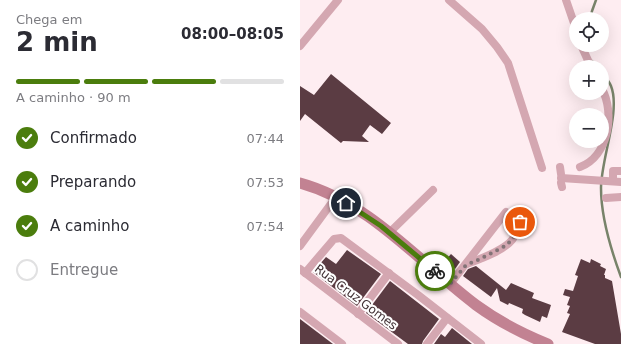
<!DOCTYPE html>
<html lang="pt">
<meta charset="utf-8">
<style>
:root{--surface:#fff;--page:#f2f2f3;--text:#2b2b33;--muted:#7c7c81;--line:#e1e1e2;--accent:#4b7d0d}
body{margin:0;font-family:"DejaVu Sans",sans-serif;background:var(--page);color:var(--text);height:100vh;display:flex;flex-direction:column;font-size:15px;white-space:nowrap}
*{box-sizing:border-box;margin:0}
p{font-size:13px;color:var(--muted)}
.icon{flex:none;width:22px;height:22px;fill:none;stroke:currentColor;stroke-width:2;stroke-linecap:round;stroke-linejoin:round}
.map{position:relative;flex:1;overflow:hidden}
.details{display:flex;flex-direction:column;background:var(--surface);width:300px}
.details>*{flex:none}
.tools{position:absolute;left:269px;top:12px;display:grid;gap:8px}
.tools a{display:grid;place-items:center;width:40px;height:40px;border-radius:50%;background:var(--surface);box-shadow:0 4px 16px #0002;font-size:20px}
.pin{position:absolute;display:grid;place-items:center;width:34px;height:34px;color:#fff;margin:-17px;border:2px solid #fff;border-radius:50%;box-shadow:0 1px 4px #0007}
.courier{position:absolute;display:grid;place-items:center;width:40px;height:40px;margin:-20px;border:3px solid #4b7d0d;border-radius:50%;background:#fff;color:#222;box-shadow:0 1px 5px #0007}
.head em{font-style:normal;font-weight:800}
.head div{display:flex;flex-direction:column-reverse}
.head{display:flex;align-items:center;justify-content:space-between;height:68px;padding:0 16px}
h1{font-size:26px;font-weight:800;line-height:30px}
.bar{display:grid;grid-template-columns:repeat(4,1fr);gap:6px 4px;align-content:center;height:48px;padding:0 16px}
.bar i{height:5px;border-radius:3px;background:var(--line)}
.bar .on{background:var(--accent)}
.bar p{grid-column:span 4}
ol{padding:0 16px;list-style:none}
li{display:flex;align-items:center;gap:12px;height:44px}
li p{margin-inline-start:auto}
li .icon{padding:4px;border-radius:50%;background:var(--accent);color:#fff;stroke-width:4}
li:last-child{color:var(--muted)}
li i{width:22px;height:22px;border:2px solid var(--line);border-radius:50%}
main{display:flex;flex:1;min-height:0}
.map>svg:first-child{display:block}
</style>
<main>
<section class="details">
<div class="head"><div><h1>2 min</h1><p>Chega em</p></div><em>08:00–08:05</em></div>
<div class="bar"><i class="on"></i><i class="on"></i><i class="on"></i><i></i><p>A caminho · 90 m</p></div>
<ol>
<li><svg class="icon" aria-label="check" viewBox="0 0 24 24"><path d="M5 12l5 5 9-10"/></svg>Confirmado<p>07:44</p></li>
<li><svg class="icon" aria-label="check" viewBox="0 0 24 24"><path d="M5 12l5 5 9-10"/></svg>Preparando<p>07:53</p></li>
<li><svg class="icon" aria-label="check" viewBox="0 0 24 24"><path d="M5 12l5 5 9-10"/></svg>A caminho<p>07:54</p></li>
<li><i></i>Entregue</li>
</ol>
</section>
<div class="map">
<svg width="321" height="344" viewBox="0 0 321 344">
<rect width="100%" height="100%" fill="#feedf1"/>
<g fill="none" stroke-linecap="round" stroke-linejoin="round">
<g stroke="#78836a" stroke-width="2.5">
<polyline points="290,19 292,11 296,0"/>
<polyline points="287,45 287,51"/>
<polyline points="292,61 296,67"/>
<path d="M 302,74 C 305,77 309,81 311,86 C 321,111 301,159 301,188 C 301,216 311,250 321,277"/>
</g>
</g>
<g fill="#5b3c43">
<polygon points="31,74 91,123 82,134 70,125 62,136 69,142 43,141 41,143 5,114 0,121 0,86 14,95"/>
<polygon points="47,250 81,274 57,306 13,272 26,257 36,264"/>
<polygon points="151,254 160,262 155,269 145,261"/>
<polygon points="281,259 290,263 291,259 301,264 300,266 306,269 304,275 305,275 305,278 312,281 321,334 321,344 295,344 262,332 270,314 267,313 270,306 267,305 270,297 263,295 265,289 273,291 278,276 275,275"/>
<polygon points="176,266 206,290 211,283 234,293 232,298 251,305 247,318 242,316 240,322 225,315 222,313 223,309 209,303 208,305 200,301 197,288 191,297 163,276 168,269"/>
<polygon points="90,281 139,319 123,341 122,344 108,344 66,313"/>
<polygon points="0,319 33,344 0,344"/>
<polygon points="152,328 172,344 134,344 141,334 145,337"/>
</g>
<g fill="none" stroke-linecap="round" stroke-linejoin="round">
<g stroke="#d4a7b1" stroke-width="8">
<polyline points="149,0 182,29 197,47 208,63 242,168"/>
<polyline points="266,0 276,29"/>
<polyline points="281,45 291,67"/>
<polyline points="0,46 38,0"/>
<polyline points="260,167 261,174"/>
<path d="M 280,167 C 309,156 315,113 302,89"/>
<polyline points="261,178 321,182"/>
<polyline points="313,178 313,171 321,171"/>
<polyline points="261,183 262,187"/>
<polyline points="306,198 321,197"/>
<polyline points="89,233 133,190"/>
<polyline points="0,246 36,197"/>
<path d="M 167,264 C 180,259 203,251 212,240 C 216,235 217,228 220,223"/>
<polyline points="0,269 98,344"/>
<polyline points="5,273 34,239 41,238 118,295 181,344"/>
<polyline points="150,284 206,212"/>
<polyline points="0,312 42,344"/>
<polyline points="58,314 89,273"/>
<polyline points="127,344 147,318"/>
</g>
<path stroke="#c28292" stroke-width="11" d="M 0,183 C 70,202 120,263 176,305 C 198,321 223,334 248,344"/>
</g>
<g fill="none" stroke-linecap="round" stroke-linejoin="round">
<polyline stroke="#837377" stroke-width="4" stroke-dasharray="0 7.2" points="135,271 150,284 166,265 180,259 207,245 215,235 220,222"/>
<polyline stroke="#4b7d0d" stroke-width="5" points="46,203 81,226 135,271"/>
</g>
<g text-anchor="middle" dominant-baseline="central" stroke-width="4" stroke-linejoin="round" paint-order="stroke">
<g font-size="12" fill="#413135" stroke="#fff">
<text transform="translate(56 297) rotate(37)">Rua Cruz Gomes</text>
</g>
</g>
</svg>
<div class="tools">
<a><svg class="icon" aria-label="locate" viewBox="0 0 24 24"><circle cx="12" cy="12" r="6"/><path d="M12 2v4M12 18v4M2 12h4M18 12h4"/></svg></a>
<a>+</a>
<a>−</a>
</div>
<div class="pin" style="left:220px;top:222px;background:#ea580c"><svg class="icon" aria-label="bag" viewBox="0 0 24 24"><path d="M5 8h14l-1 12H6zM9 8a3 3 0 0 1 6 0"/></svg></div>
<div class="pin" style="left:46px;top:203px;background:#1f2937"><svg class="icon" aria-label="home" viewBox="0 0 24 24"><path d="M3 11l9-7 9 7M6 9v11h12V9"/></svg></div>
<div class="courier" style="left:135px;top:271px"><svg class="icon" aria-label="bike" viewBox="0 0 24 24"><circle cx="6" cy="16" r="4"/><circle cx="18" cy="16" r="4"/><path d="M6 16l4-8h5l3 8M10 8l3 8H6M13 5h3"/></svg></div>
</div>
</main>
